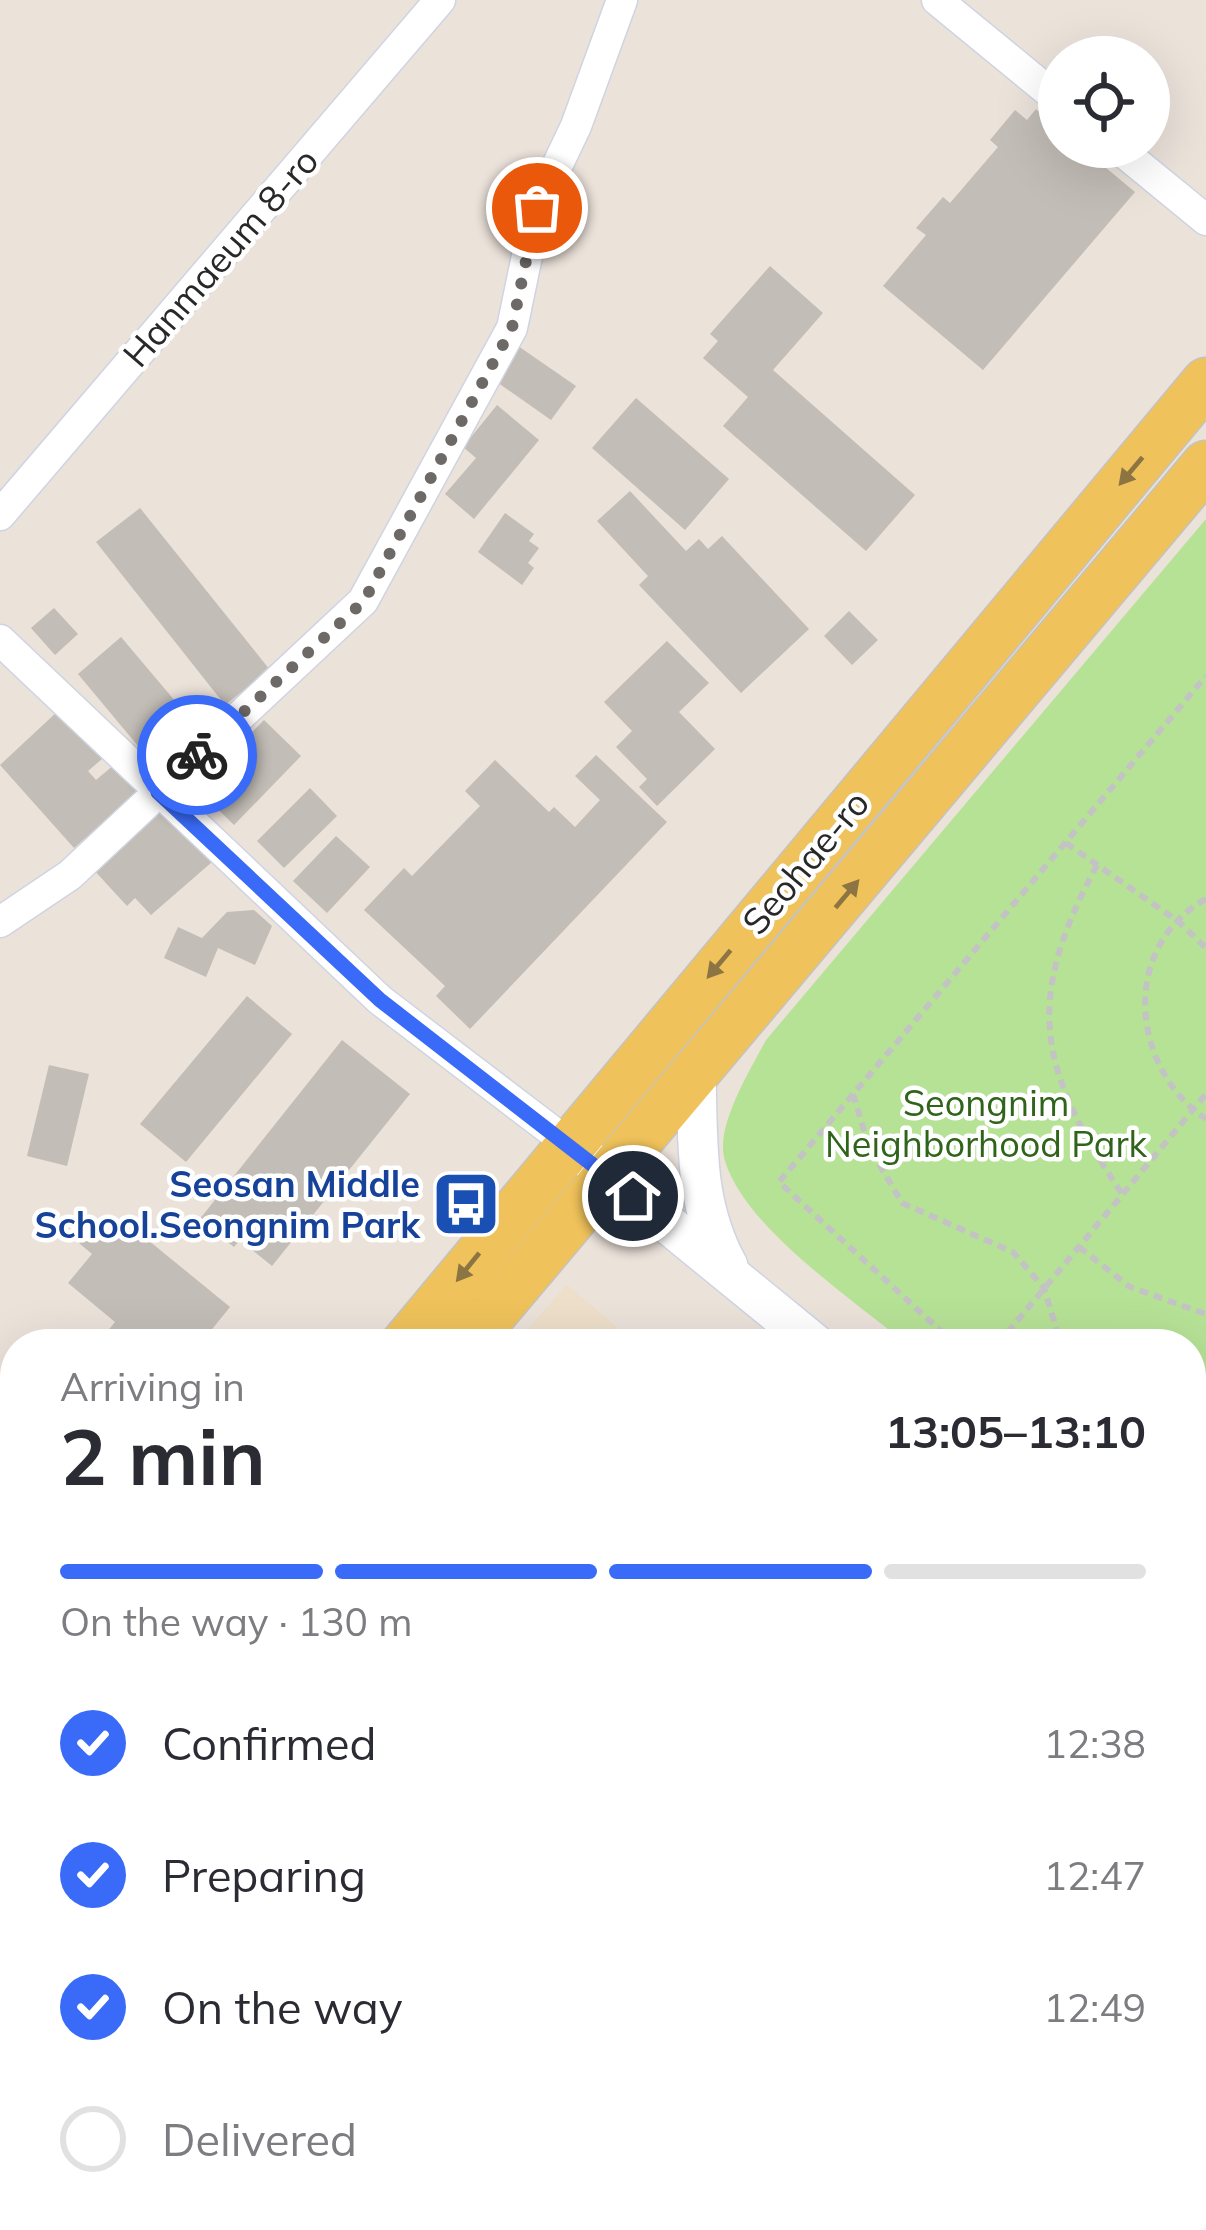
<!DOCTYPE html>
<meta charset="utf-8">
<style>
:root{--surface:#fff;--page:#f7f7f7;--text:#2b2b33;--muted:#7c7c81;--line:#e1e1e2;--accent:#3a6bf8}
body{margin:0;font-family:Mulish,sans-serif;background:var(--page);color:var(--text);height:100vh;display:flex;flex-direction:column;font-size:45px;white-space:nowrap}
*{box-sizing:border-box;margin:0}
p{font-size:39px;color:var(--muted)}
.icon{flex:none;width:66px;height:66px;fill:none;stroke:currentColor;stroke-width:2;stroke-linecap:round;stroke-linejoin:round}
.map{position:relative;flex:1;overflow:hidden}
.drawer{position:absolute;left:0px;top:1329px;width:1206px;height:903px;display:flex;flex-direction:column;background:var(--surface);border-radius:48px 48px 0 0;box-shadow:0 12px 48px #0002}
.drawer>*{flex:none}
.tools{position:absolute;left:1038px;top:36px;display:grid;gap:24px}
.tools a{display:grid;place-items:center;width:132px;height:132px;border-radius:50%;background:var(--surface);box-shadow:0 12px 48px #0002;font-size:60px}
.pin{position:absolute;display:grid;place-items:center;width:102px;height:102px;color:#fff;margin:-51px;border:6px solid #fff;border-radius:50%;box-shadow:0 3px 12px #0007}
.courier{position:absolute;display:grid;place-items:center;width:120px;height:120px;margin:-60px;border:9px solid #3a6bf8;border-radius:50%;background:#fff;color:#222;box-shadow:0 3px 15px #0007}
.head em{font-style:normal;font-weight:700}
.head div{display:flex;flex-direction:column-reverse}
.head{display:flex;align-items:center;justify-content:space-between;height:204px;padding:0 60px}
h1{font-size:78px;font-weight:700;line-height:90px}
.bar{display:grid;grid-template-columns:repeat(4,1fr);gap:18px 12px;align-content:center;height:144px;padding:0 60px}
.bar i{height:15px;border-radius:9px;background:var(--line)}
.bar .on{background:var(--accent)}
.bar p{grid-column:span 4}
ol{padding:0 60px;list-style:none}
li{display:flex;align-items:center;gap:36px;height:132px}
li p{margin-inline-start:auto}
li .icon{padding:12px;border-radius:50%;background:var(--accent);color:#fff;stroke-width:4}
li:last-child{color:var(--muted)}
li i{width:66px;height:66px;border:6px solid var(--line);border-radius:50%}
.map>svg:first-child{display:block}
</style>
<div class="map">
<svg width="1206" height="2230" viewBox="0 0 1206 2230">
<rect width="100%" height="100%" fill="#ebe2da"/>
<g fill="#eddfc9">
<polygon points="567,1285 637,1344 514,1344"/>
<polygon points="1191,1811 1206,1823 1206,2230 713,2230 702,2217 1191,2217"/>
</g>
<path fill="#b6e296" d="M 1206,519 L 1206,1600 L 1191,1587 L 1191,1344 L 906,1344 C 852,1298 746,1229 725,1161 C 714,1127 751,1069 766,1040 Z"/>
<polygon fill="#cae992" points="775,2217 958,2217 944,2230 787,2230"/>
<g fill="#c2bdb6">
<polygon points="1036,109 1059,128 1059,147 1081,147 1135,192 983,370 883,286 926,235 916,228 943,197 950,203 998,147 990,140 1015,110 1027,120"/>
<polygon points="770,266 823,313 773,370 915,495 866,551 723,426 748,397 703,358 718,341 710,334"/>
<polygon points="518,346 576,386 551,420 494,380"/>
<polygon points="636,398 729,479 685,530 592,448"/>
<polygon points="497,405 539,440 474,519 445,494 476,458 463,447"/>
<polygon points="630,491 686,551 699,539 708,549 722,536 809,629 741,693 639,585 648,576 597,521"/>
<polygon points="140,508 270,670 225,705 96,542"/>
<polygon points="505,513 534,534 529,541 539,548 528,563 534,568 522,585 478,552"/>
<polygon points="54,608 78,634 55,655 31,628"/>
<polygon points="849,611 878,640 852,665 824,636"/>
<polygon points="121,637 197,727 153,764 78,674"/>
<polygon points="667,641 709,683 679,712 715,749 657,806 639,787 647,779 616,747 632,731 604,702"/>
<polygon points="59,710 102,759 88,771 96,780 115,764 139,791 74,848 0,765"/>
<polygon points="264,720 301,756 234,825 187,779 242,722 252,732"/>
<polygon points="596,755 667,822 470,1029 436,996 445,986 364,910 404,868 412,876 480,806 465,791 495,760 549,812 554,807 575,827 600,800 575,776"/>
<polygon points="310,788 337,816 284,868 257,841"/>
<polygon points="163,807 212,862 151,915 135,898 127,906 93,869"/>
<polygon points="336,836 370,867 327,913 293,881"/>
<polygon points="254,910 272,926 255,965 218,948 206,977 164,958 178,927 202,938 227,912"/>
<polygon points="247,996 292,1034 186,1162 140,1124"/>
<polygon points="342,1040 410,1094 272,1266 240,1240 234,1247 199,1220"/>
<polygon points="49,1065 89,1074 67,1166 27,1156"/>
<polygon points="100,1218 113,1229 121,1218 230,1307 200,1344 97,1344 115,1322 68,1283 92,1254 79,1243"/>
<polygon points="15,1414 15,1457 0,1460 0,1417"/>
<polygon points="0,2005 15,2005 15,2060 0,2059"/>
</g>
<g fill="none" stroke-linecap="round" stroke-linejoin="round">
<defs>
<g id="minor">
<polyline points="937,0 1059,100"/>
<polyline points="1117,147 1206,220"/>
<polyline points="0,515 440,0"/>
<polyline points="0,640 380,1000 569,1144"/>
<polyline points="0,922 70,875 363,601 512,328 537,208 576,126 622,0"/>
<polyline points="660,2217 671,2230"/>
</g>
<g id="tertiary">
<path d="M 696,1074 C 698,1143 694,1204 728,1266"/>
<polyline points="587,1158 815,1344"/>
<polyline points="1191,1659 1206,1672"/>
</g>
<g id="primary">
<polyline points="405,1344 1206,382"/>
<polyline points="467,1344 1206,465"/>
<polyline points="0,1692 15,1685"/>
<polyline points="0,1742 15,1735"/>
</g>
</defs>
<use href="#minor" stroke="#cfd4e2" stroke-width="33"/>
<use href="#tertiary" stroke="#cfd4e2" stroke-width="42"/>
<use href="#primary" stroke="#c3c3c3" stroke-width="51"/>
<g stroke="#c3c3c3" stroke-width="6" stroke-dasharray="9 6" stroke-linecap="butt">
<polyline points="1066,843 1179,922 1206,948"/>
<path d="M 1097,865 C 1023,1002 1038,1068 1122,1194"/>
<path d="M 1206,899 C 1119,947 1131,1069 1206,1119"/>
<polyline points="853,1094 869,1147 902,1203 1013,1252 1044,1288 1061,1344"/>
<polyline points="1079,1247 1130,1287 1206,1314"/>
<polyline points="955,1344 779,1182 1206,676"/>
<polyline points="998,1344 1206,1094"/>
<polyline points="1191,1403 1206,1401"/>
<polyline points="1191,1550 1206,1563"/>
</g>
<use href="#minor" stroke="#fff" stroke-width="30"/>
<use href="#tertiary" stroke="#fff" stroke-width="39"/>
<use href="#primary" stroke="#efc25b" stroke-width="48"/>
</g>
<defs><path id="oneway-solid" d="M-6-.8H1V-3.2L6.5 0L1 3.2V.8H-6Z" transform="scale(3)"/></defs>
<g fill="#8c7542">
<use href="#oneway-solid" transform="translate(1131 471) rotate(130)"/>
<use href="#oneway-solid" transform="translate(847 894) rotate(-50)"/>
<use href="#oneway-solid" transform="translate(719 964) rotate(130)"/>
<use href="#oneway-solid" transform="translate(468 1267) rotate(129)"/>
</g>
<g fill="none" stroke-linecap="round" stroke-linejoin="round">
<polyline stroke="#6c6966" stroke-width="12" stroke-dasharray="0 21.6" points="197,755 364,601 512,328 537,208"/>
<polyline stroke="#3a6bf8" stroke-width="15" points="197,755 158,792 380,1000 633,1196"/>
</g>
<defs>
<symbol id="bus-square" viewBox="-11 -11 22 22"><rect x="-9" y="-9" width="18" height="18" rx="4" fill="#1a4fb4" stroke="#fff"/><path d="M-5-6H5V4H4V6H2V4H-2V6H-4V4H-5ZM-3.5-4V0h7V-4ZM-3.5 1.2v1.5H-2V1.2ZM2 1.2v1.5H3.5V1.2Z" fill="#fff"/></symbol>
</defs>
<g fill-rule="evenodd">
<use href="#bus-square" x="428" y="1166" width="76" height="76"/>
</g>
<g text-anchor="middle" dominant-baseline="central" stroke-width="9" stroke-linejoin="round" paint-order="stroke">
<g font-size="36" fill="#282828" stroke="#fff">
<text transform="translate(220 257) rotate(-49)">Hanmaeum 8-ro</text>
<text transform="translate(805 862) rotate(-50)">Seohae-ro</text>
</g>
<g font-size="36" fill="#2f641a" stroke="#fff">
<text x="986" y="1102">Seongnim<tspan x="986" dy="41">Neighborhood Park</tspan></text>
</g>
<g font-size="36" font-weight="bold" fill="#164399" stroke="#fff" text-anchor="end">
<text x="420" y="1183">Seosan Middle<tspan x="420" dy="41">School.Seongnim Park</tspan></text>
</g>
</g>
</svg>
<div class="tools">
<a><svg class="icon" aria-label="locate" viewBox="0 0 24 24"><circle cx="12" cy="12" r="6"/><path d="M12 2v4M12 18v4M2 12h4M18 12h4"/></svg></a>
</div>
<div class="pin" style="left:537px;top:208px;background:#ea580c"><svg class="icon" aria-label="bag" viewBox="0 0 24 24"><path d="M5 8h14l-1 12H6zM9 8a3 3 0 0 1 6 0"/></svg></div>
<div class="pin" style="left:633px;top:1196px;background:#1f2937"><svg class="icon" aria-label="home" viewBox="0 0 24 24"><path d="M3 11l9-7 9 7M6 9v11h12V9"/></svg></div>
<div class="courier" style="left:197px;top:755px"><svg class="icon" aria-label="bike" viewBox="0 0 24 24"><circle cx="6" cy="16" r="4"/><circle cx="18" cy="16" r="4"/><path d="M6 16l4-8h5l3 8M10 8l3 8H6M13 5h3"/></svg></div>
<section class="drawer">
<div class="head"><div><h1>2 min</h1><p>Arriving in</p></div><em>13:05–13:10</em></div>
<div class="bar"><i class="on"></i><i class="on"></i><i class="on"></i><i></i><p>On the way · 130 m</p></div>
<ol>
<li><svg class="icon" aria-label="check" viewBox="0 0 24 24"><path d="M5 12l5 5 9-10"/></svg>Confirmed<p>12:38</p></li>
<li><svg class="icon" aria-label="check" viewBox="0 0 24 24"><path d="M5 12l5 5 9-10"/></svg>Preparing<p>12:47</p></li>
<li><svg class="icon" aria-label="check" viewBox="0 0 24 24"><path d="M5 12l5 5 9-10"/></svg>On the way<p>12:49</p></li>
<li><i></i>Delivered</li>
</ol>
</section>
</div>
